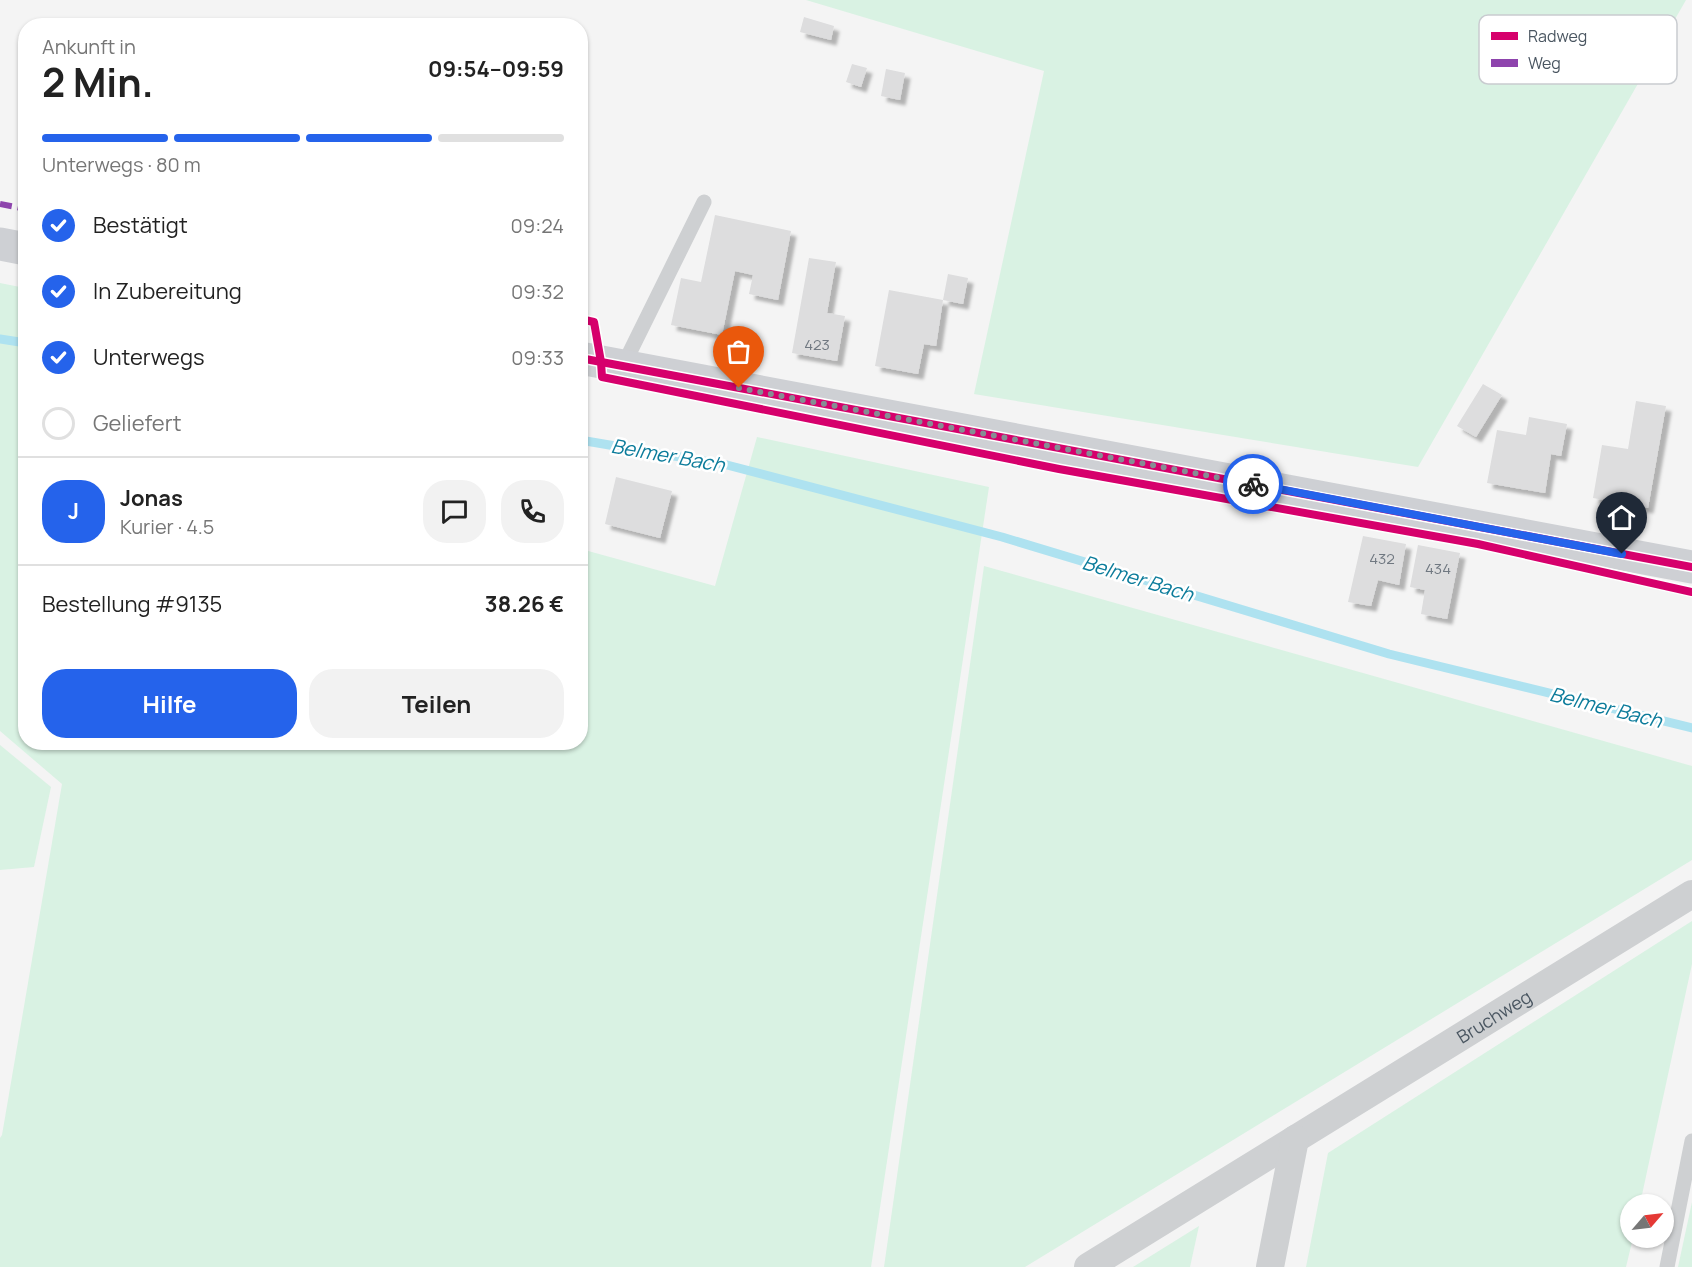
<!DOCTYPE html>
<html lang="de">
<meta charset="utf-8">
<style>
:root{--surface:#fff;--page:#f2f2f2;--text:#222;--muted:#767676;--line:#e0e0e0;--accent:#2563eb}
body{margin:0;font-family:Manrope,sans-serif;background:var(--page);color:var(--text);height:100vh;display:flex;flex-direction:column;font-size:22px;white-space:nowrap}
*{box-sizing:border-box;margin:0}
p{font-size:20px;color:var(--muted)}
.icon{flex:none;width:33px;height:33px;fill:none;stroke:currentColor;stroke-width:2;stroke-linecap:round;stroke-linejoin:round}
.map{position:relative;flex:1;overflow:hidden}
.drawer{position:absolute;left:18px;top:18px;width:570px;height:732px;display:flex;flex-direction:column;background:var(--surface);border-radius:24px;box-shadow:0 2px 4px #0004}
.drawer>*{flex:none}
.needle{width:39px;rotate:62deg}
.buttons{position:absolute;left:1620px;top:1194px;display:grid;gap:12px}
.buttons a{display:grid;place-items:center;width:54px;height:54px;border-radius:50%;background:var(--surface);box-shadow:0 2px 4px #0004;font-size:30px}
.pin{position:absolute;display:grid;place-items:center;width:51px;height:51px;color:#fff;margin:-62px -26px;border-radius:50% 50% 50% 0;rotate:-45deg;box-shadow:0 0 6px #0007}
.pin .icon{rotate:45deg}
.courier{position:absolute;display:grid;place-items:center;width:60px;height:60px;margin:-30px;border:4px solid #2563eb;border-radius:50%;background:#fff;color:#222;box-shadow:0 2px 8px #0007}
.summary em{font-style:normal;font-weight:700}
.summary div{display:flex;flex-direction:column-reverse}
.summary{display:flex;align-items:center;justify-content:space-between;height:102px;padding:0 24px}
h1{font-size:39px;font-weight:700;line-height:45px}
.bar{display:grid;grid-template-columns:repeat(4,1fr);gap:9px 6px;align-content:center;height:72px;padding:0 24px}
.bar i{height:8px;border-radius:4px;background:var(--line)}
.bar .selected{background:var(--accent)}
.bar p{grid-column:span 4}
.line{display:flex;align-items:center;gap:15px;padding:0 24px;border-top:2px solid var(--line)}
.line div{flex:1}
.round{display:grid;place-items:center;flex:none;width:63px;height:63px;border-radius:24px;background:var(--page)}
ol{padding:0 24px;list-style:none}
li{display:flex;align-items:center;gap:18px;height:66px}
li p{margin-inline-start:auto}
li .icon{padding:6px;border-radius:50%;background:var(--accent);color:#fff;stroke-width:4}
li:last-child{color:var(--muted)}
li i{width:33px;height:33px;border:3px solid var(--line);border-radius:50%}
.action{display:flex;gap:12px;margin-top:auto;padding:12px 24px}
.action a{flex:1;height:69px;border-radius:24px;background:var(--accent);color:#fff;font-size:24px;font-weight:700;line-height:69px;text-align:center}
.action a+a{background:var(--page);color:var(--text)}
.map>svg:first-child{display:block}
</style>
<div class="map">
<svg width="1692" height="1267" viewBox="0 0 1692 1267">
<defs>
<filter id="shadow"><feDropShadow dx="5.5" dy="5.5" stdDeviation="1.5" flood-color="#0004"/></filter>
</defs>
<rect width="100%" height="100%" fill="#f4f4f4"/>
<g fill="#d9f2e3">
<polygon points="806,0 1686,0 1418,467 974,394 1044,71"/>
<polygon points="0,283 25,288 26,742 580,742 581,549 715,586 757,437 989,487 871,1267 0,1267 0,1138 2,1135 62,784 0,731"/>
<polygon points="984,566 1692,766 1692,860 1025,1267 884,1267"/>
<polygon points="0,745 51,787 34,867 0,870"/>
<polygon points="1692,921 1692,964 1640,1204 1630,1204 1630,1238 1633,1238 1626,1267 1306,1267 1328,1153"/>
<polygon points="1692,1202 1692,1267 1678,1267"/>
<polygon points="1199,1226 1190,1267 1133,1267"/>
</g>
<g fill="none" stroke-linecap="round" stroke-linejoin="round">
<g stroke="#aee2f0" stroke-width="9">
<polyline points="0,339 26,343"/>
<polyline points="580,440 727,465 1002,537 1389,654 1692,728"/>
</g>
</g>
<g fill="#ddddde" filter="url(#shadow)">
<polygon points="804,17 834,26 831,40 800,32"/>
<polygon points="852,64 867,68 861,87 846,82"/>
<polygon points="886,69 905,73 900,100 881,96"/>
<polygon points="715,215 791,231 778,300 749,294 753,275 735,271 722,335 671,325 681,278 701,282"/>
<polygon points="809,258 836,262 827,313 845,316 837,361 792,353"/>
<polygon points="948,274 968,278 963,304 943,300 936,346 924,344 918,374 875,366 889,290 943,300"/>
<polygon points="1483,384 1502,395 1476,437 1457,426"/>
<polygon points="1636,401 1666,406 1648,508 1593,498 1602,445 1628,449"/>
<polygon points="1529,417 1567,424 1561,456 1551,454 1545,493 1487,483 1497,430 1526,435"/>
<polygon points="616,477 672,491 660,538 605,524"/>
<polygon points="1363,536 1406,544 1399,585 1378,580 1371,606 1348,602"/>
<polygon points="1418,545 1460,553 1447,619 1421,614 1425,590 1410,587"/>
</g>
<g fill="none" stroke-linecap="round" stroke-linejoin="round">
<g stroke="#ced0d2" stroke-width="15">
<polyline points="623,366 704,202"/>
<polyline points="1667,1267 1692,1141"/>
</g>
<g stroke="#ced0d2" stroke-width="28">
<path id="s1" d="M 1088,1267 L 1692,894"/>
<polyline points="1270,1267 1295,1139"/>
</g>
<g stroke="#ced0d4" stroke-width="33">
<polyline points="0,244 26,249"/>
<polyline points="580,358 1692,567"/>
</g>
<polyline stroke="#8e44ad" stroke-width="6" stroke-dasharray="12 6" stroke-linecap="butt" points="0,204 26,209"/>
<defs>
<g id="cycleway">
<polyline points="580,319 594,322 601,362 602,377 1059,469 1478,544 1692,592"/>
<polyline points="580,358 1692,567"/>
</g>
</defs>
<use href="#cycleway" stroke="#fff" stroke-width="11"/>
<use href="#cycleway" stroke="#d6006c" stroke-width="8"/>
</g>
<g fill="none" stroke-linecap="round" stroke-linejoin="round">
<polyline stroke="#868d94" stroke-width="6" stroke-dasharray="0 10.8" points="739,388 1253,484"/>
<polyline stroke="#2563eb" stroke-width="8" points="1253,484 1622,554"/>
</g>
<g text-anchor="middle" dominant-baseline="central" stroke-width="5" stroke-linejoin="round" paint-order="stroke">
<g font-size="15" fill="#707881">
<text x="817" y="344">423</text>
<text x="1382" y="558">432</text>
<text x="1438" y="568">434</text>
</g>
<g font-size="18" fill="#4a5661" stroke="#fff">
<text stroke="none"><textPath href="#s1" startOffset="477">Bruchweg</textPath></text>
</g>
<g font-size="20" font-style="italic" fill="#0c7c9b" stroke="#fff">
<text transform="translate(668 455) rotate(10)">Belmer Bach</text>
<text transform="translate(1138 578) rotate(17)">Belmer Bach</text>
<text transform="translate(1606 707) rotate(14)">Belmer Bach</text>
</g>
</g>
<rect x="1479" y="15" width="198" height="69" rx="9" fill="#fff" stroke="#c9ccd0" stroke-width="1.5"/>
<rect x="1491" y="32" width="27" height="8" fill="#d6006c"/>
<rect x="1491" y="59" width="27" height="8" fill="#8e44ad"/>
<g font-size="16" fill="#4a5661">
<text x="1528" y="42">Radweg</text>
<text x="1528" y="69">Weg</text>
</g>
</svg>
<div class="buttons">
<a><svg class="needle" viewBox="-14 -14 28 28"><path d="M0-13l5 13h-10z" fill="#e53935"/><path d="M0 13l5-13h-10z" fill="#767676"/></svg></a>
</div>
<div class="pin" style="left:739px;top:388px;background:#ea580c"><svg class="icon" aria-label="bag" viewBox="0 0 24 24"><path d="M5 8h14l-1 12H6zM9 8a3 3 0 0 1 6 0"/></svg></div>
<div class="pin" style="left:1622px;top:554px;background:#1f2937"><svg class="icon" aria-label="home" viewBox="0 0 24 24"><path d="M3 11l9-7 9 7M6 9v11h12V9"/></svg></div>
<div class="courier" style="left:1253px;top:484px"><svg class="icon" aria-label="bike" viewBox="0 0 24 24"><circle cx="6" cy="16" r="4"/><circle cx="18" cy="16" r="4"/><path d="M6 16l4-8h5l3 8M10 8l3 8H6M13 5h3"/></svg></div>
<section class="drawer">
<div class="summary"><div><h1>2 Min.</h1><p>Ankunft in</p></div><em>09:54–09:59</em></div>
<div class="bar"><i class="selected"></i><i class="selected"></i><i class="selected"></i><i></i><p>Unterwegs · 80 m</p></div>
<ol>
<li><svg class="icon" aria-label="check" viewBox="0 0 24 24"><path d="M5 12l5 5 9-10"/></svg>Bestätigt<p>09:24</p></li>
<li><svg class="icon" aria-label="check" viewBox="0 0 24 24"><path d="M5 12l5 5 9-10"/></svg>In Zubereitung<p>09:32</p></li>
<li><svg class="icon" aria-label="check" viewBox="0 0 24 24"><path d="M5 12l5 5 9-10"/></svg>Unterwegs<p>09:33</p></li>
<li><i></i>Geliefert</li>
</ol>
<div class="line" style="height:108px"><b class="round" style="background:var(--accent);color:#fff">J</b><div><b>Jonas</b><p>Kurier · 4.5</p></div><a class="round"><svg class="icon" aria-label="chat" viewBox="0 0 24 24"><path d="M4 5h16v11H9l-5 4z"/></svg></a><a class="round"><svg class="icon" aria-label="phone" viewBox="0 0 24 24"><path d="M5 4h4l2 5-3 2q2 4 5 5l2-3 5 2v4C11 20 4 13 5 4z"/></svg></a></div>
<div class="line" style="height:78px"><div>Bestellung #9135</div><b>38.26 €</b></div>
<div class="action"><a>Hilfe</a><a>Teilen</a></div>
</section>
</div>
